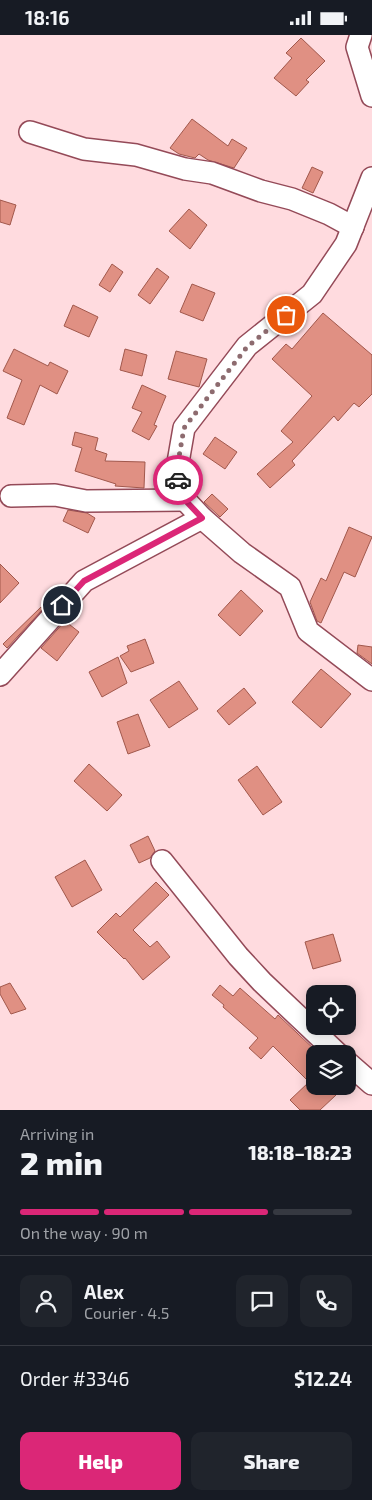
<!DOCTYPE html>
<meta charset="utf-8">
<style>
:root{--surface:#171b24;--page:#20242c;--text:#f1f3f6;--muted:#9ea1a6;--line:#363941;--accent:#db2777}
body{margin:0;font-family:"Exo 2",sans-serif;background:var(--page);color:var(--text);height:100vh;display:flex;flex-direction:column;font-size:19px;white-space:nowrap}
*{box-sizing:border-box;margin:0}
p{font-size:16px;color:var(--muted)}
.icon{flex:none;width:28px;height:28px;fill:none;stroke:currentColor;stroke-width:2;stroke-linecap:round;stroke-linejoin:round}
.map{position:relative;height:1075px;overflow:hidden}
.drawer{display:flex;flex-direction:column;background:var(--surface);flex:1}
.drawer>*{flex:none}
.controls{position:absolute;left:306px;top:950px;display:grid;gap:10px}
.controls a{display:grid;place-items:center;width:50px;height:50px;border-radius:10px;background:var(--surface);box-shadow:0 2px 12px #0003;font-size:25px}
.pin{position:absolute;display:grid;place-items:center;width:42px;height:42px;color:#fff;margin:-21px;border:2px solid #fff;border-radius:50%;box-shadow:0 1px 5px #0007}
.courier{position:absolute;display:grid;place-items:center;width:50px;height:50px;margin:-25px;border:4px solid #db2777;border-radius:50%;background:#fff;color:#222;box-shadow:0 1px 6px #0007}
.overview em{font-style:normal;font-weight:800}
.overview div{display:flex;flex-direction:column-reverse}
.overview{display:flex;align-items:center;justify-content:space-between;height:85px;padding:0 20px}
h1{font-size:32px;font-weight:800;line-height:38px}
.bar{display:grid;grid-template-columns:repeat(4,1fr);gap:8px 5px;align-content:center;height:60px;padding:0 20px}
.bar i{height:6px;border-radius:4px;background:var(--line)}
.bar .active{background:var(--accent)}
.bar p{grid-column:span 4}
.line{display:flex;align-items:center;gap:12px;padding:0 20px;border-top:1px solid var(--line)}
.line div{flex:1}
.round{display:grid;place-items:center;flex:none;width:52px;height:52px;border-radius:10px;background:var(--page)}
.action{display:flex;gap:10px;margin-top:auto;padding:10px 20px}
.action a{flex:1;height:58px;border-radius:10px;background:var(--accent);color:#fff;font-size:20px;font-weight:800;line-height:58px;text-align:center}
.action a+a{background:var(--page);color:var(--text)}
.status{display:flex;justify-content:space-between;align-items:center;height:35px;padding:0 25px;background:var(--surface);direction:ltr}
.status svg{height:14px;fill:currentColor}
.map>svg:first-child{display:block}
</style>
<div class="status"><b>18:16</b><svg viewBox="0 0 49 12"><path d="M0 12V9h3v3zM5 12V6h3v6zM10 12V3h3v9zM15 12V0h3v12zM26 1h20v11H26zM47 4h2v5h-2z"/></svg></div>
<div class="map">
<svg width="372" height="1075" viewBox="0 0 372 1075">
<rect width="100%" height="100%" fill="#ffdbdf"/>
<g fill="#e09083" stroke="#a1584c">
<polygon points="301,3 325,26 306,45 309,47 296,61 274,43 292,23 286,18"/>
<polygon points="192,84 228,111 232,104 247,113 234,133 208,125 199,119 195,123 179,119 170,113"/>
<polygon points="312,132 323,137 313,158 302,153"/>
<polygon points="0,165 16,170 10,190 0,187"/>
<polygon points="189,174 207,190 190,214 169,196"/>
<polygon points="112,229 123,237 110,257 99,250"/>
<polygon points="157,233 169,242 150,269 138,260"/>
<polygon points="192,249 215,258 203,286 180,277"/>
<polygon points="73,270 98,282 89,302 64,291"/>
<polygon points="323,278 372,320 372,359 359,372 354,368 338,386 334,381 292,426 295,430 270,453 257,439 293,407 281,396 312,361 272,324 286,309 292,314"/>
<polygon points="14,314 48,331 50,327 68,336 57,359 40,350 24,390 7,383 22,345 3,336"/>
<polygon points="125,314 147,320 142,341 120,335"/>
<polygon points="176,316 207,324 199,352 168,344"/>
<polygon points="142,350 166,361 154,390 157,391 149,405 132,396 142,377 132,373"/>
<polygon points="75,397 98,403 95,415 107,419 105,426 145,427 144,453 115,451 116,449 75,436 82,413 72,410"/>
<polygon points="215,402 237,417 225,434 203,419"/>
<polygon points="212,459 228,474 220,482 204,467"/>
<polygon points="68,475 87,478 95,483 88,498 63,486"/>
<polygon points="349,492 372,502 355,542 344,537 321,588 317,586 310,567 321,543 326,546"/>
<polygon points="0,529 19,548 0,568"/>
<polygon points="241,555 263,576 240,601 218,580"/>
<polygon points="41,572 43,574 7,613 3,609"/>
<polygon points="65,586 79,597 57,626 41,613"/>
<polygon points="145,604 154,628 131,637 120,621 129,616 127,611"/>
<polygon points="358,610 372,612 372,629 357,618"/>
<polygon points="118,622 127,648 102,662 89,637"/>
<polygon points="321,634 351,659 321,693 292,667"/>
<polygon points="179,646 198,674 169,693 150,665"/>
<polygon points="244,653 256,668 229,690 217,676"/>
<polygon points="138,679 150,711 128,719 117,687"/>
<polygon points="89,729 122,760 107,776 74,746"/>
<polygon points="257,731 282,767 263,780 238,745"/>
<polygon points="148,801 155,816 150,823 139,828 130,810"/>
<polygon points="85,825 102,855 72,872 55,842"/>
<polygon points="156,847 169,860 133,895 150,912 157,906 170,922 143,945 125,923 124,924 97,897 116,878 120,882"/>
<polygon points="333,899 341,926 313,934 305,907"/>
<polygon points="10,948 26,974 11,979 0,959 0,952"/>
<polygon points="220,950 233,961 240,953 275,984 278,980 316,1016 315,1017 315,1051 327,1051 336,1060 320,1075 300,1075 290,1065 309,1047 273,1011 261,1024 249,1013 258,1003 223,972 224,970 212,960"/>
</g>
<g fill="none" stroke-linecap="round" stroke-linejoin="round">
<defs>
<g id="minor">
<polyline points="361,0 357,12 372,61"/>
<polyline points="30,97 84,114 136,120 185,134 212,138 261,156 292,164 329,179 353,192"/>
<polyline points="372,143 346,209 312,259 247,311 184,393 176,439 185,465 202,483 242,518 290,552 308,596 372,645"/>
<polyline points="11,461 55,460 86,466 185,465"/>
<polyline points="0,640 84,546 202,483"/>
<polyline points="162,826 238,921 262,947 338,1019"/>
<polyline points="348,1028 372,1049"/>
</g>
</defs>
<use href="#minor" stroke="#944a58" stroke-width="24"/>
<use href="#minor" stroke="#fff" stroke-width="21"/>
</g>
<g fill="none" stroke-linecap="round" stroke-linejoin="round">
<polyline stroke="#8d6b6f" stroke-width="5" stroke-dasharray="0 9" points="178,445 176,439 184,393 247,312 286,280"/>
<polyline stroke="#db2777" stroke-width="6" points="62,570 84,546 202,483 185,465 178,445"/>
</g>
</svg>
<div class="controls">
<a><svg class="icon" aria-label="locate" viewBox="0 0 24 24"><circle cx="12" cy="12" r="6"/><path d="M12 2v4M12 18v4M2 12h4M18 12h4"/></svg></a>
<a><svg class="icon" aria-label="layers" viewBox="0 0 24 24"><path d="M12 4l9 5-9 5-9-5zM3 14l9 5 9-5"/></svg></a>
</div>
<div class="pin" style="left:286px;top:280px;background:#ea580c"><svg class="icon" aria-label="bag" viewBox="0 0 24 24"><path d="M5 8h14l-1 12H6zM9 8a3 3 0 0 1 6 0"/></svg></div>
<div class="pin" style="left:62px;top:570px;background:#1f2937"><svg class="icon" aria-label="home" viewBox="0 0 24 24"><path d="M3 11l9-7 9 7M6 9v11h12V9"/></svg></div>
<div class="courier" style="left:178px;top:445px"><svg class="icon" aria-label="car" viewBox="0 0 24 24"><path d="M5 17H2v-5l4-1 3-4h7l3 4 3 1v5h-3M9 17h6M6 11h13"/><circle cx="7" cy="17" r="2"/><circle cx="17" cy="17" r="2"/></svg></div>
</div>
<section class="drawer">
<div class="overview"><div><h1>2 min</h1><p>Arriving in</p></div><em>18:18–18:23</em></div>
<div class="bar"><i class="active"></i><i class="active"></i><i class="active"></i><i></i><p>On the way · 90 m</p></div>
<div class="line" style="height:90px"><a class="round"><svg class="icon" aria-label="person" viewBox="0 0 24 24"><circle cx="12" cy="8" r="4"/><path d="M4 21q1-7 8-7t8 7"/></svg></a><div><b>Alex</b><p>Courier · 4.5</p></div><a class="round"><svg class="icon" aria-label="chat" viewBox="0 0 24 24"><path d="M4 5h16v11H9l-5 4z"/></svg></a><a class="round"><svg class="icon" aria-label="phone" viewBox="0 0 24 24"><path d="M5 4h4l2 5-3 2q2 4 5 5l2-3 5 2v4C11 20 4 13 5 4z"/></svg></a></div>
<div class="line" style="height:65px"><div>Order #3346</div><b>$12.24</b></div>
<div class="action"><a>Help</a><a>Share</a></div>
</section>
